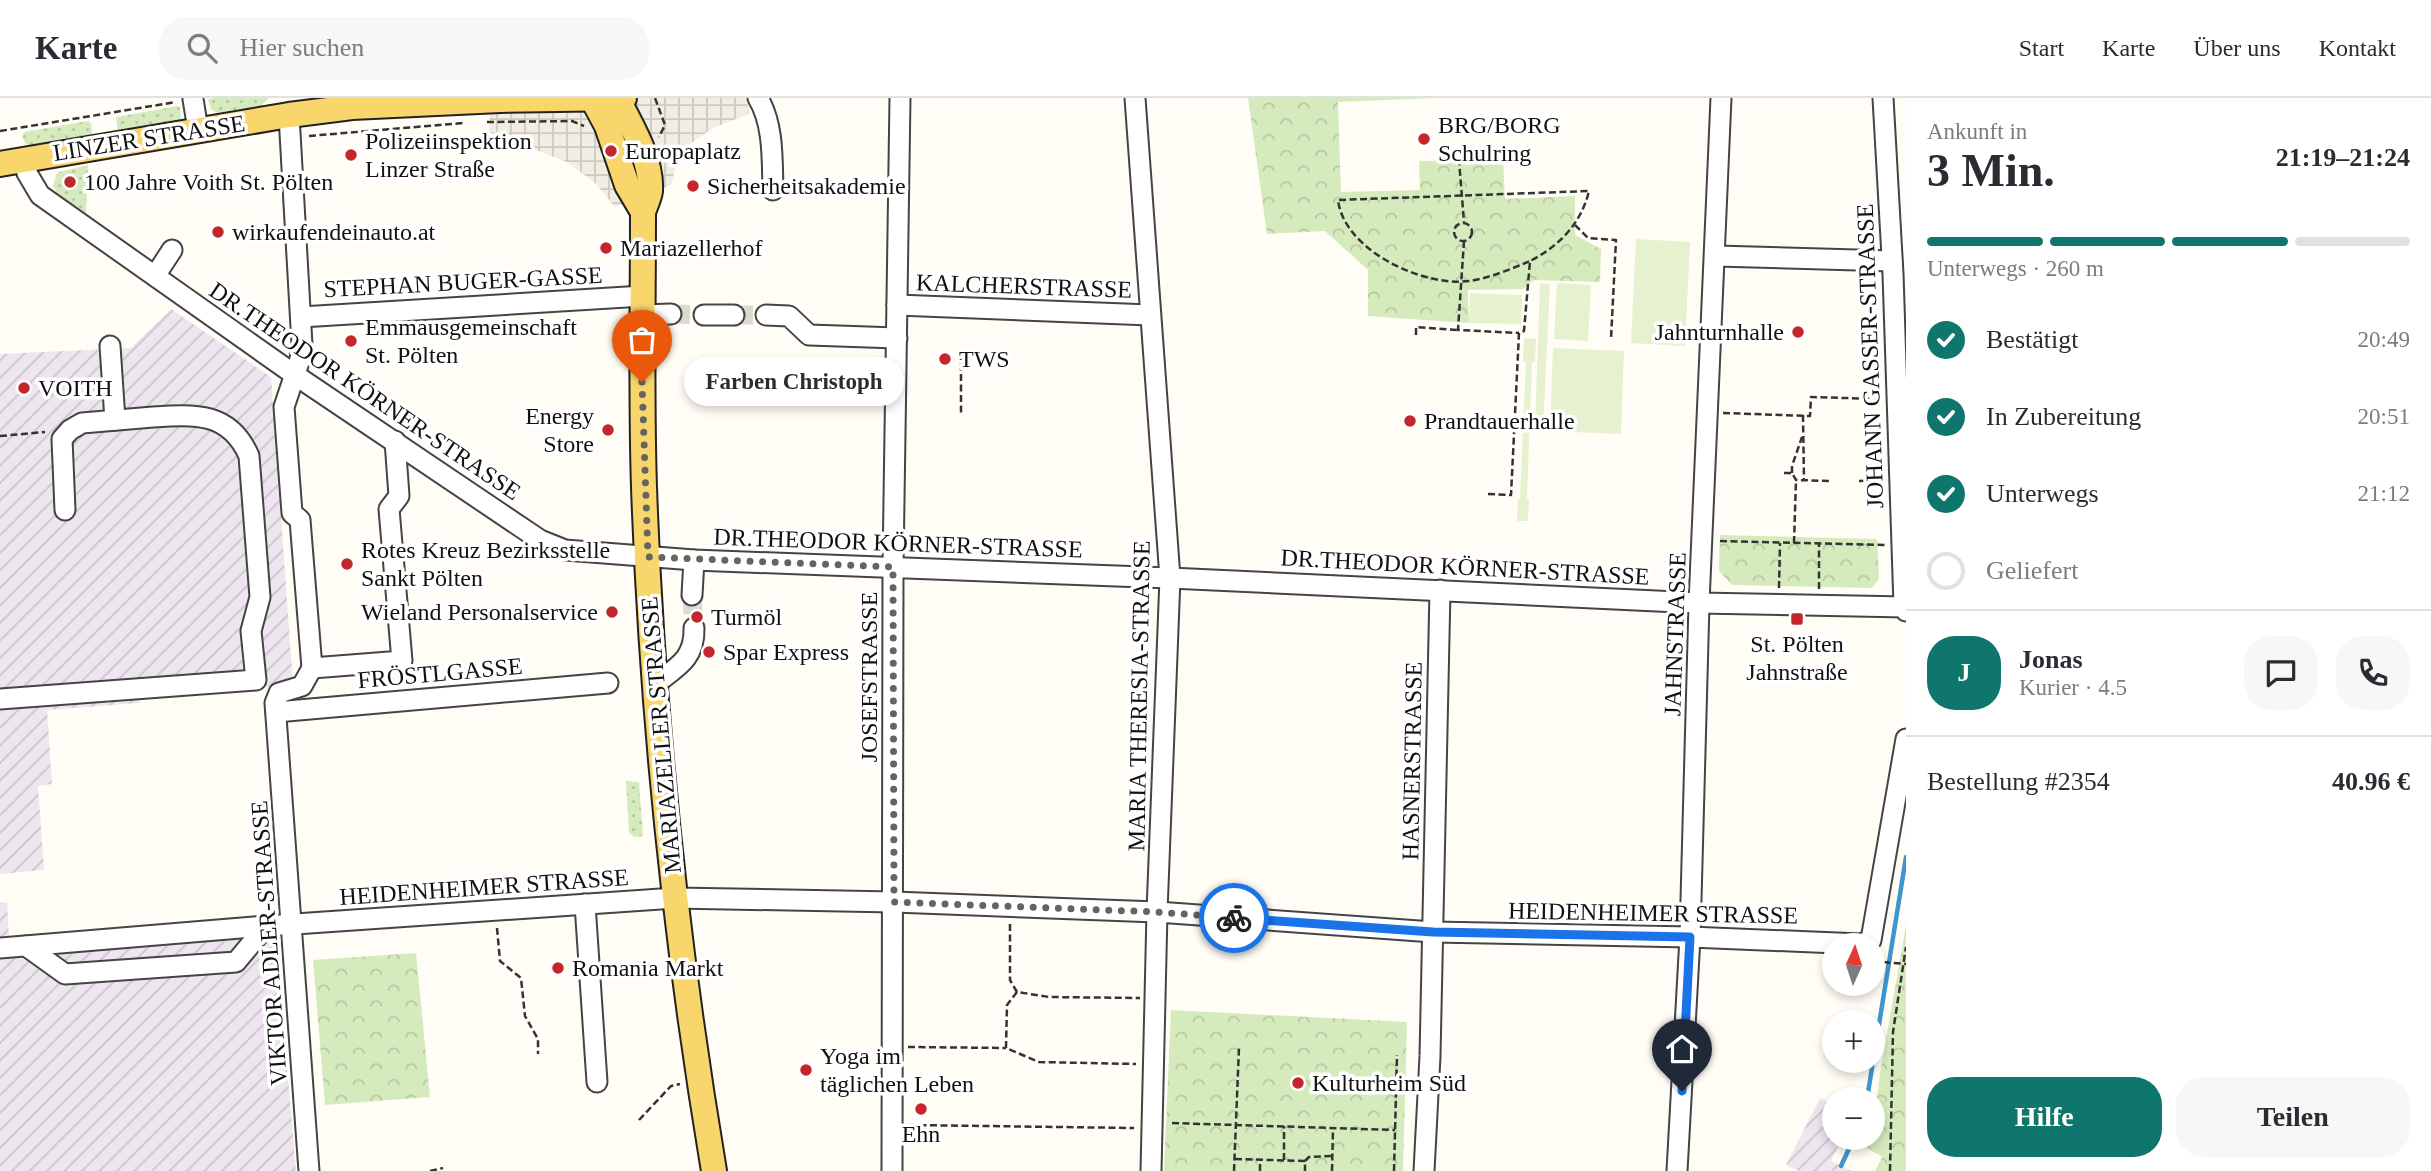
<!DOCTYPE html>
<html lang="de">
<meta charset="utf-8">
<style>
:root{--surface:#fff;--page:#f7f7f7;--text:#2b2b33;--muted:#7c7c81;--line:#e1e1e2;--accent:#0f766e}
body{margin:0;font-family:"Times New Roman",serif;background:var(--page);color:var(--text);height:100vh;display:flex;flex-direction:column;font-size:26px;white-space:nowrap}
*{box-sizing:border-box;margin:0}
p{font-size:23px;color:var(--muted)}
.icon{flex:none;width:38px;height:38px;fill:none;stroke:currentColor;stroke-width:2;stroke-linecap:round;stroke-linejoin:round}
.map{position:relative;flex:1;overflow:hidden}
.details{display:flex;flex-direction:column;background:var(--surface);width:525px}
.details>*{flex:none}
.needle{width:46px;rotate:3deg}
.controls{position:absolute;left:1822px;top:835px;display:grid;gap:14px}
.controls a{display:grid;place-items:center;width:63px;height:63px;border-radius:50%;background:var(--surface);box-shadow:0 4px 10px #0003;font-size:35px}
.pin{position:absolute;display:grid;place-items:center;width:60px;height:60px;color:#fff;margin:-72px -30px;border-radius:50% 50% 50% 0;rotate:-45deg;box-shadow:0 0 7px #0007}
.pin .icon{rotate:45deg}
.courier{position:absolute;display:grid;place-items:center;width:70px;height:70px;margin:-35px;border:5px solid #1a73e8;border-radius:50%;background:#fff;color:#222;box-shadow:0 2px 9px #0007}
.bubble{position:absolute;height:49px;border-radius:24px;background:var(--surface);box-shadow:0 4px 10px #0003;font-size:23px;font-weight:600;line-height:49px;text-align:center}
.overview em{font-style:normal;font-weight:600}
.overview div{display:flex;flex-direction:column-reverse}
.overview{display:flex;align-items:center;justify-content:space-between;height:119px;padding:0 21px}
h1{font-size:46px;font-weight:600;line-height:52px}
.bar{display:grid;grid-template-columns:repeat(4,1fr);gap:10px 7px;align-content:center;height:84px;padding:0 21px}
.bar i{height:9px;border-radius:5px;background:var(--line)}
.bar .current{background:var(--accent)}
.bar p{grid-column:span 4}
.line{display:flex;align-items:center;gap:18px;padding:0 21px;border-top:2px solid var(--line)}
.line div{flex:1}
.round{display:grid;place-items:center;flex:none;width:74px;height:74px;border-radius:28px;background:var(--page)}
ol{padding:0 21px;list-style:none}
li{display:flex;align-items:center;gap:21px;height:77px}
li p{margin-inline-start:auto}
li .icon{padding:7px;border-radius:50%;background:var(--accent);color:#fff;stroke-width:4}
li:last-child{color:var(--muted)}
li i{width:38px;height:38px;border:4px solid var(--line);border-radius:50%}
.button{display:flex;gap:14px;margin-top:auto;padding:14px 21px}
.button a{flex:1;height:80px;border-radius:28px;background:var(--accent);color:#fff;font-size:28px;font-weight:600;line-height:80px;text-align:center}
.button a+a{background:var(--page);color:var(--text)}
header{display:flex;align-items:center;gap:42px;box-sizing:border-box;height:98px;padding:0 35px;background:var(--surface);border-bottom:2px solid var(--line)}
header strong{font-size:33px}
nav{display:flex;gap:38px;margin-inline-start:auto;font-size:24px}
.search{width:490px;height:63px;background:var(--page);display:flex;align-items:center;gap:18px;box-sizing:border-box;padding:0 24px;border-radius:28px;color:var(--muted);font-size:26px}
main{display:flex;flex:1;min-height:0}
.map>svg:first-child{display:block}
</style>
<header>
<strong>Karte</strong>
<div class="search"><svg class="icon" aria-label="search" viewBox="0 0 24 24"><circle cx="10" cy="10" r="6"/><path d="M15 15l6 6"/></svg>Hier suchen</div>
<nav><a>Start</a><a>Karte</a><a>Über uns</a><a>Kontakt</a></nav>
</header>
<main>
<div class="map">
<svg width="1906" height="1073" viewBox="0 0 1906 1073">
<defs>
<pattern id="industrial-furrows" width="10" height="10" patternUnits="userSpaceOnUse" patternTransform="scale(1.75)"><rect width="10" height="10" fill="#eee6ef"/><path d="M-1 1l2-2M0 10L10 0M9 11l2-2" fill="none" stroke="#cbc4cc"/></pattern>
<pattern id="grass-dots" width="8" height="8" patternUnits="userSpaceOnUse" patternTransform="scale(1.75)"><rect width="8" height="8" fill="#d5ebbd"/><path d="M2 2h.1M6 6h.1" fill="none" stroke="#b6c8a1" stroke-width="1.8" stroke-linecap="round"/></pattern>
<pattern id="park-crowns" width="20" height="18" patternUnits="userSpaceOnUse" patternTransform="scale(1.75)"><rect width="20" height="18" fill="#d5ebbd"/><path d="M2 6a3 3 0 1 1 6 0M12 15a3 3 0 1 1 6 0" fill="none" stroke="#b6c8a1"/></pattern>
<pattern id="plaza-grid" width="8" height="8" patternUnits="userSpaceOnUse" patternTransform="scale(1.75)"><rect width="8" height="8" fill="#f1ede2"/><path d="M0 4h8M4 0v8" fill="none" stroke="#cecac1"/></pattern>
</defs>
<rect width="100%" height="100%" fill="#fffdf5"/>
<g fill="url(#industrial-furrows)">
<polygon points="171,211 271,279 293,587 140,598 140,605 47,612 52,686 38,688 44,772 0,776 0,256 131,250"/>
<polygon points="7,804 10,859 264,839 277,850 296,1073 0,1073 0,805"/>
<polygon points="1820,1000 1834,1007 1834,1040 1842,1040 1831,1063 1851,1073 1799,1073 1786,1067"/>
</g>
<g fill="url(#grass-dots)">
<polygon points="216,0 269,0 261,8 217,15 211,11 208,1"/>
<polygon points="178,8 180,10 181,21 179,24 118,34 116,19"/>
<polygon points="88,23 91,25 92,35 90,40 34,49 26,46 22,38 24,34"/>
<polygon points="88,67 86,115 58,97 53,88 56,77 59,74"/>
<polygon points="626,683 639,684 643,738 634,739 629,734"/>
</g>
<g fill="url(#park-crowns)">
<polygon points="1248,0 1436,0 1338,4 1341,94 1420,92 1419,63 1503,62 1505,101 1575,98 1575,137 1601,151 1600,184 1534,182 1523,191 1468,192 1469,225 1368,218 1368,172 1325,133 1267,136"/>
<polygon points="1720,437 1877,441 1879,481 1872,490 1732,487 1719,473"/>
<polygon points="1906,827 1906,1073 1875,1073 1882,1059 1862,1047 1866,1040 1872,1040 1880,976"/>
<polygon points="416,855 430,999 325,1007 313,862"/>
<polygon points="1171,912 1407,924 1403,1073 1164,1073"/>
</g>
<g fill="#e6f2cf">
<polygon points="1636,141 1690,144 1685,248 1631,245"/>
<polygon points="1540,185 1550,186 1543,331 1535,331"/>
<polygon points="1557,185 1591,187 1588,243 1554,241"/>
<polygon points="1470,195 1522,197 1521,226 1469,225"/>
<polygon points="1524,240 1536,241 1535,264 1532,264 1527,401 1529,401 1528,423 1517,423 1518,401 1520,401 1526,264 1523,263"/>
<polygon points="1553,250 1624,253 1621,336 1550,333"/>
</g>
<polygon fill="url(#plaza-grid)" points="491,0 747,0 749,16 713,30 690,46 678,61 671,87 615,109 595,85 567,64 489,34"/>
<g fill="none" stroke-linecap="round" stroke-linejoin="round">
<g stroke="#3f96cf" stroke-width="4.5">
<polyline points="1867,1001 1906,759"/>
<polyline points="1841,1068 1854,1040"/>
</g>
<g stroke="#dbdad3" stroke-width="19" stroke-dasharray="19 10" stroke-linecap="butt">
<polyline points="671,216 704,217"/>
<polyline points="734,217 766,217"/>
<polyline points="692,497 694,530"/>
</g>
<defs>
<g id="minor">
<path d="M 758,0 C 774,27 772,62 773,92"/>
<polyline points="1135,0 1170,480 1157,814 1151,1073"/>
<polyline points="1883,0 1893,176 1904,508 1906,513"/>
<polyline points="193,1 198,32"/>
<polyline points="289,17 302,247 300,261 284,309 292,415 300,422 312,570 402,563 389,411 399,398 395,343"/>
<polyline points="24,61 27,75 40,97 295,277 540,442 565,452 694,462 1170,480 1699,505 1906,509"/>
<polyline points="1716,158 1892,163"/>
<polyline points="155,178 172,152"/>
<polyline points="897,207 1150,217"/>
<polyline points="643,217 671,216"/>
<polyline points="704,217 734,217"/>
<polyline points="766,217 789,218 809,237 897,240"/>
<polyline points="301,219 643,198"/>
<polyline points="110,248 115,322"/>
<polyline points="692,497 694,462"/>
<path d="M 655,586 C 677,569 695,561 694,530"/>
<path d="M 0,601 L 256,582 L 251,533 L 260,499 L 249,358 C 230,314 195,316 153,319 C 129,321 106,323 82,325 L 70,332 L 62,341 L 65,412"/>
<polyline points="276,614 608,585"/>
<polyline points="585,806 597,984"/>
<polyline points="26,848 65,876 236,864 266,828"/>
<polyline points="0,850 266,828 675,800 894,804 1157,814 1433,834 1690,839 1861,846 1871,842 1906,641"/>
<polyline points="309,1073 275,605 279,595 302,588 312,570"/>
<polyline points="892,1073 893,469 900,0"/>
<polyline points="1424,1073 1430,958 1440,492"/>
<polyline points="1677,1073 1690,839 1699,505 1721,0"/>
</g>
<g id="major">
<polyline points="592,0 607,28 627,87 643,114"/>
<path d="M 617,0 C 631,27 652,61 650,93 C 649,100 645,108 643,114 C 643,206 641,298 644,389 C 652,619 676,847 714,1073"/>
<polyline points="0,66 289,17 352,9 500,2 624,0"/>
</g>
</defs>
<use href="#minor" stroke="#444" stroke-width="23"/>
<use href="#major" stroke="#222" stroke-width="28"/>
<g stroke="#333" stroke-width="2.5" stroke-dasharray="7 3.5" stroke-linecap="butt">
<polyline points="655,0 665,27 659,39"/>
<polyline points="487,24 572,23 584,28"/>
<polyline points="0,33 176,4"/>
<polyline points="309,38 463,25"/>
<polyline points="1458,50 1464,124"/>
<circle cx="1463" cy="134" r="9"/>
<polyline points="1575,127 1588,140 1616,142 1611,241"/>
<polyline points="1464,143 1458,232 1519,235"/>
<polyline points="1416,237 1416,229 1458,232"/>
<polyline points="958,258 961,258 961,318"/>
<polyline points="1723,315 1810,318 1811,299 1880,301"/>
<polyline points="1803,317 1804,382"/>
<polyline points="0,338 45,334"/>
<polyline points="1784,375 1792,375 1796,382 1830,383"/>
<polyline points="1792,375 1792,368 1802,339"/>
<polyline points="1859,383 1883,382"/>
<path d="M 1488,396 L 1511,397 L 1519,235 L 1524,233 L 1530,163 C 1559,148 1581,126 1589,93 L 1338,102 C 1344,152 1422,189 1469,183 C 1490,180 1511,171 1530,163"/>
<polyline points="1720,443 1885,447"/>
<polyline points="1794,445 1796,382"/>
<polyline points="1779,490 1780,445"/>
<polyline points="1819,491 1819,446"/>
<polyline points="1010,826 1010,882 1017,894 1049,899 1140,900"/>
<polyline points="497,830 500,863 521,880 525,918 538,941 538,956"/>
<polyline points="1875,858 1882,864 1906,866"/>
<polyline points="1017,894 1007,907 1006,950 1039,964 1136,966"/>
<polyline points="908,949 1006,950"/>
<polyline points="639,1022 671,988 680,986"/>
<polyline points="1172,1025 1395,1032"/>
<polyline points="909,1027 1134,1030"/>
<polyline points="1235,1061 1305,1063 1305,1073"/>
<polyline points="1284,1062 1284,1028"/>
<polyline points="1305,1063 1309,1059 1332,1058"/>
<polyline points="430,1073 443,1070"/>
<polyline points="1234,1073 1239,949"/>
<polyline points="1260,1073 1260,1061"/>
<polyline points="1332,1073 1333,1031"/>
<polyline points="1394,1073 1397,957"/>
<polyline points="1890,1073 1893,934 1906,849"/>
</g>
<use href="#minor" stroke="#fff" stroke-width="19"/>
<use href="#major" stroke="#f9d66b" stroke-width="24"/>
</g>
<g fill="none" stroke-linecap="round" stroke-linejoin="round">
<polyline stroke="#646461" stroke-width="7" stroke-dasharray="0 12.6" points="642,284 648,459 893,469 894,804 1157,814 1234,820"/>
<polyline stroke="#1a73e8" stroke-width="9" points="1234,820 1433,834 1690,839 1682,993"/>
</g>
<g fill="#c4262e" stroke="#fff" stroke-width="2.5">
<circle cx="1424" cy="41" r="7"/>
<circle cx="611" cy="53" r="7"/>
<circle cx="351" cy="57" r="7"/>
<circle cx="70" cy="84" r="7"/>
<circle cx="693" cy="88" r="7"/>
<circle cx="218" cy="134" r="7"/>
<circle cx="606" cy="150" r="7"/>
<circle cx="1798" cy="234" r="7"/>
<circle cx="351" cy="243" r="7"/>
<circle cx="945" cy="261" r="7"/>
<circle cx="24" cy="290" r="7"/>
<circle cx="1410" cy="323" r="7"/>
<circle cx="608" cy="332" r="7"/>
<circle cx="347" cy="466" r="7"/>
<circle cx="612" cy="514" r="7"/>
<circle cx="697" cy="519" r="7"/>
<rect x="1790" y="514" width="14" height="14" rx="3.5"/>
<circle cx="709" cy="554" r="7"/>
<circle cx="558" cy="870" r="7"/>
<circle cx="806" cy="972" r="7"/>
<circle cx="1298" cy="985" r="7"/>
<circle cx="921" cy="1011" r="7"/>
</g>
<g text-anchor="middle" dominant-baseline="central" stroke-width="7" stroke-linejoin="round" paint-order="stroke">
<g font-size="24" fill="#111" stroke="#fff" text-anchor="start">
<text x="1438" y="27">BRG/BORG<tspan x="1438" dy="28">Schulring</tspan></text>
<text x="365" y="43">Polizeiinspektion<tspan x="365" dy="28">Linzer Straße</tspan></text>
<text x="625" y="53">Europaplatz</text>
<text x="84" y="84">100 Jahre Voith St. Pölten</text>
<text x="707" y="88">Sicherheitsakademie</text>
<text x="232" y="134">wirkaufendeinauto.at</text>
<text x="620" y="150">Mariazellerhof</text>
<text x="365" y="229">Emmausgemeinschaft<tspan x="365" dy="28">St. Pölten</tspan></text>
<text x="1784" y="234" text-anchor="end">Jahnturnhalle</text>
<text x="959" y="261">TWS</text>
<text x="38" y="290">VOITH</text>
<text x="594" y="318" text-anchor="end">Energy<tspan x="594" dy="28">Store</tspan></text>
<text x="1424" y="323">Prandtauerhalle</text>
<text x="361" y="452">Rotes Kreuz Bezirksstelle<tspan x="361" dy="28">Sankt Pölten</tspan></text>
<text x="598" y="514" text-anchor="end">Wieland Personalservice</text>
<text x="711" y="519">Turmöl</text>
<text x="1797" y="546" text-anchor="middle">St. Pölten<tspan x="1797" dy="28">Jahnstraße</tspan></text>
<text x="723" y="554">Spar Express</text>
<text x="572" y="870">Romania Markt</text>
<text x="820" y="958">Yoga im<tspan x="820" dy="28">täglichen Leben</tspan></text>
<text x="1312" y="985">Kulturheim Süd</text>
<text x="921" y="1036" text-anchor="middle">Ehn</text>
</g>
<g font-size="24" fill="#111" stroke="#fff">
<text transform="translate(149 40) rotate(-9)">LINZER STRASSE</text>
<text transform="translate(463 184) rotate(-3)">STEPHAN BUGER-GASSE</text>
<text transform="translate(1024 188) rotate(2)">KALCHERSTRASSE</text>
<text transform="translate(1870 258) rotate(-92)">JOHANN GASSER-STRASSE</text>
<text transform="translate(365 293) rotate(34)">DR.THEODOR KÖRNER-STRASSE</text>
<text transform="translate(898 445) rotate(2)">DR.THEODOR KÖRNER-STRASSE</text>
<text transform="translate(1465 469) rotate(3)">DR.THEODOR KÖRNER-STRASSE</text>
<text transform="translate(1675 536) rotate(-88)">JAHNSTRASSE</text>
<text transform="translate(440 575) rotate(-5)">FRÖSTLGASSE</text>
<text transform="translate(869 579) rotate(-90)">JOSEFSTRASSE</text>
<text transform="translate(1139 598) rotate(-89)">MARIA THERESIA-STRASSE</text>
<text transform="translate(661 637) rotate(-95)">MARIAZELLER STRASSE</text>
<text transform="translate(1412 663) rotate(-89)">HASNERSTRASSE</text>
<text transform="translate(484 789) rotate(-4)">HEIDENHEIMER STRASSE</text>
<text transform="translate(1653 815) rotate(1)">HEIDENHEIMER STRASSE</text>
<text transform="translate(269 845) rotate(-94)">VIKTOR ADLER-STRASSE</text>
</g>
</g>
</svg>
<div class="controls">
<a><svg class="needle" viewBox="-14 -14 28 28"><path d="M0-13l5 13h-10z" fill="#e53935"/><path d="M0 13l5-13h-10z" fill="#7c7c81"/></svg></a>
<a>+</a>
<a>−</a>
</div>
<div class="pin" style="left:642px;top:284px;background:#ea580c"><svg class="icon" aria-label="bag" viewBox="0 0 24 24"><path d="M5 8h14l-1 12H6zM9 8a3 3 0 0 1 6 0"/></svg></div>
<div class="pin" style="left:1682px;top:993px;background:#1f2937"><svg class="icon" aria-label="home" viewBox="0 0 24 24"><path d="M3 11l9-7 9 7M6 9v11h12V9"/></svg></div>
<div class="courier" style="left:1234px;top:820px"><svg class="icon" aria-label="bike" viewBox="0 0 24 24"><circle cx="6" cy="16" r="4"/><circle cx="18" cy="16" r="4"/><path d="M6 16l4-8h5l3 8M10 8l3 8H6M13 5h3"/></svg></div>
<div class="bubble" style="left:684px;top:259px;width:220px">Farben Christoph</div>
</div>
<section class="details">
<div class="overview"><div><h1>3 Min.</h1><p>Ankunft in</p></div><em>21:19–21:24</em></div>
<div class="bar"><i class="current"></i><i class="current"></i><i class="current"></i><i></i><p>Unterwegs · 260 m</p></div>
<ol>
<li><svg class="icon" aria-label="check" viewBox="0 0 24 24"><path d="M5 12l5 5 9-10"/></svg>Bestätigt<p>20:49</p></li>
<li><svg class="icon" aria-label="check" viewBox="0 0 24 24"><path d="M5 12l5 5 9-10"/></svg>In Zubereitung<p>20:51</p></li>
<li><svg class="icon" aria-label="check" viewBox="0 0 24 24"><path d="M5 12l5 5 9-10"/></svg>Unterwegs<p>21:12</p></li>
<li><i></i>Geliefert</li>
</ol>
<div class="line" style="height:126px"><b class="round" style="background:var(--accent);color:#fff">J</b><div><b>Jonas</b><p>Kurier · 4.5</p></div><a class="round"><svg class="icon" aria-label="chat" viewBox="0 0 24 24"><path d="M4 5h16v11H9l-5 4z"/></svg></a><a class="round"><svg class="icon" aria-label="phone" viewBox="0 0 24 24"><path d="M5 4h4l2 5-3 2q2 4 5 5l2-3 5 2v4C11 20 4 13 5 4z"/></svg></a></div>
<div class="line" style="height:91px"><div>Bestellung #2354</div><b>40.96 €</b></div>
<div class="button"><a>Hilfe</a><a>Teilen</a></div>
</section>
</main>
